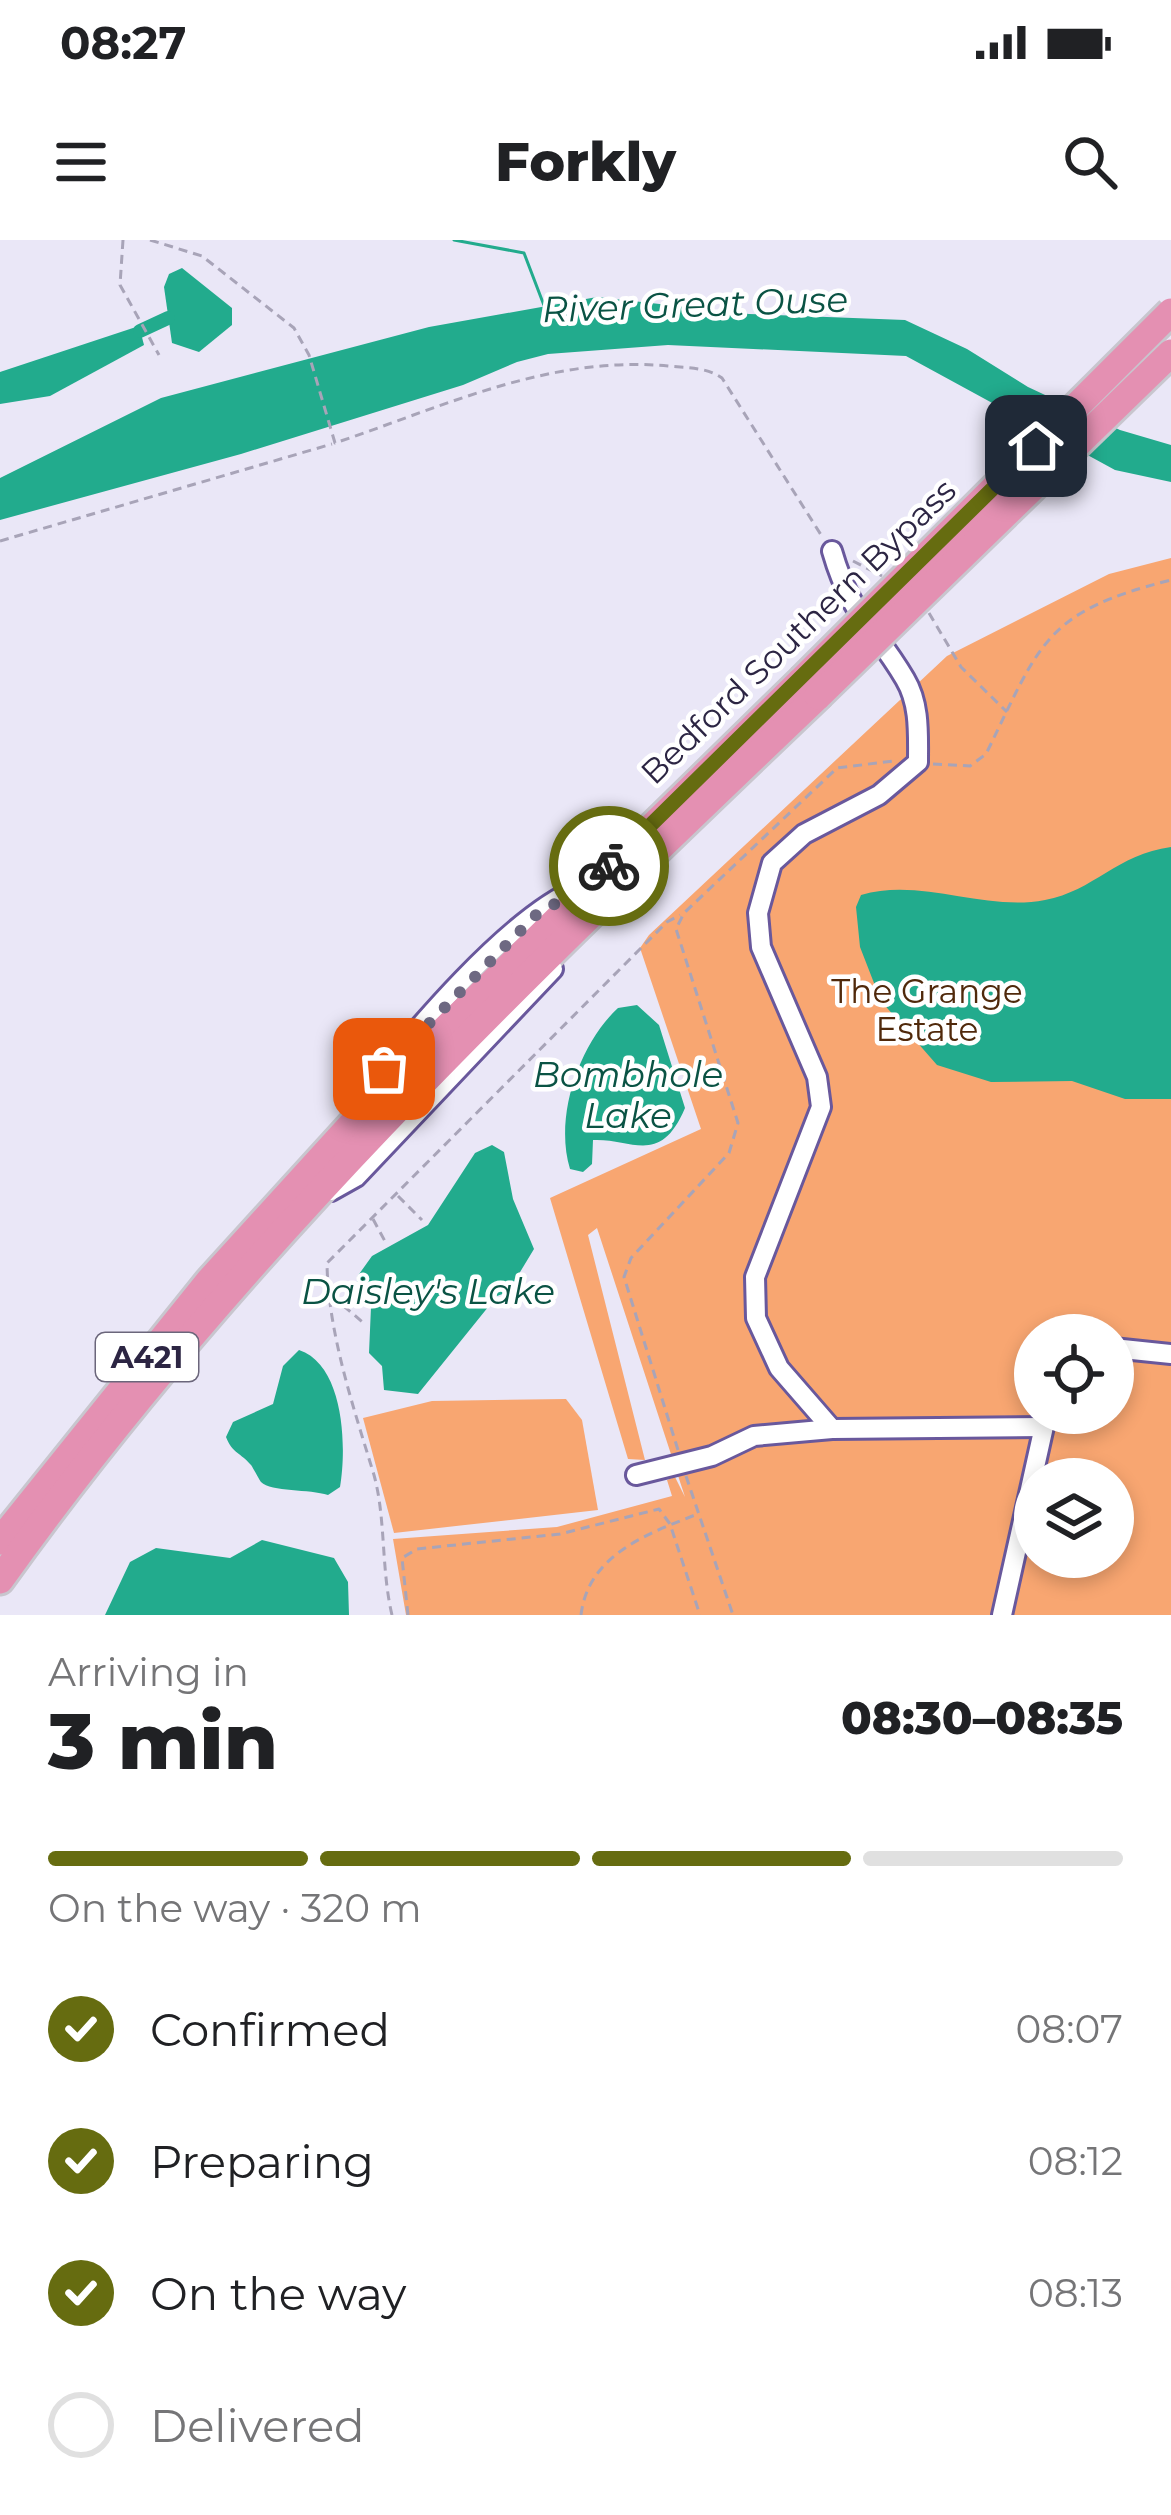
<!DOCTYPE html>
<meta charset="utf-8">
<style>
:root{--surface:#fff;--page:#f6f6f6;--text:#202124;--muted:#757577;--line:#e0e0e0;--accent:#666c10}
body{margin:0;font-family:Montserrat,sans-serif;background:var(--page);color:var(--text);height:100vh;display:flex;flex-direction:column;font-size:45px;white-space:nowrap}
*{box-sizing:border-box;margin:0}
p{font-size:39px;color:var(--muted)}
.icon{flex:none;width:66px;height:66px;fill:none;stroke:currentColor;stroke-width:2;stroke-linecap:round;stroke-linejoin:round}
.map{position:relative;height:1375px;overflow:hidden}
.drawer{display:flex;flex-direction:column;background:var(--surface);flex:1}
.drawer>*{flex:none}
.buttons{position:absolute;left:1014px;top:1074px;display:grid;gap:24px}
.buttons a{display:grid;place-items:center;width:120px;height:120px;border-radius:50%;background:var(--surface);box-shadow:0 6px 18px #0003;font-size:60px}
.pin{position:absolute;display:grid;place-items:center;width:102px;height:102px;color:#fff;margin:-51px;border-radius:24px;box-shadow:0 6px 18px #0006}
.courier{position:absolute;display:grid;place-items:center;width:120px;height:120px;margin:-60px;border:9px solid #666c10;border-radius:50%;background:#fff;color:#222;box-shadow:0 3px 15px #0007}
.head em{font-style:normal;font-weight:800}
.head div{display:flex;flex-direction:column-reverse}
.head{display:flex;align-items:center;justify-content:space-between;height:204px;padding:0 48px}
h1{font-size:78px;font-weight:800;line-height:90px}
.bar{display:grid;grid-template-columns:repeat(4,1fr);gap:18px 12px;align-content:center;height:144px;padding:0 48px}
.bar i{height:15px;border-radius:9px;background:var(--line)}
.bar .selected{background:var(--accent)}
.bar p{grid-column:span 4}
ol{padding:0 48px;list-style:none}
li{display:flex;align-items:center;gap:36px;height:132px}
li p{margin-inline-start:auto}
li .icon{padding:12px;border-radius:50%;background:var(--accent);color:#fff;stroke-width:4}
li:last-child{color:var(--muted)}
li i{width:66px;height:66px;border:6px solid var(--line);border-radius:50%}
.status{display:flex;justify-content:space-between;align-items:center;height:84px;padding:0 60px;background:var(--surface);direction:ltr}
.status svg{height:33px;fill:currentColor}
header{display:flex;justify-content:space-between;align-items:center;height:156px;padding:0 48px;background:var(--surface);font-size:54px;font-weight:800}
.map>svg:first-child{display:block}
</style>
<div class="status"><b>08:27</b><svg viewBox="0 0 49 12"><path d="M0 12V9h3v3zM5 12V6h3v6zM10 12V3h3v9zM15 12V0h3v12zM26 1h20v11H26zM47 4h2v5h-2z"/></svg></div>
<header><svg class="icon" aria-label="menu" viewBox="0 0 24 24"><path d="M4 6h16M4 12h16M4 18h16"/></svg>Forkly<svg class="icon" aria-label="search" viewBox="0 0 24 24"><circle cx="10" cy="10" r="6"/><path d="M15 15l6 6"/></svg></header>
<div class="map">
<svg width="1171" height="1375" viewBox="0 0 1171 1375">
<rect width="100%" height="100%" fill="#eae7f7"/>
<g fill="#f8a671" fill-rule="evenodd">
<path d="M 1171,318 L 1171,1375 L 406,1375 L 393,1299 L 557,1287 L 672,1256 L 667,1240 L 675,1237 L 685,1257 L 597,988 L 588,995 L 645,1220 L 628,1219 L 550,958 L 701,889 L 640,708 L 649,695 L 947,416 L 1109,334 ZM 1035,1095 L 1113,1095 L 1113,1173 L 1035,1173 ZM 1035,1239 L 1113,1239 L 1113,1317 L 1035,1317 Z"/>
<polygon points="566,1159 582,1180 598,1270 394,1293 363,1178 432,1161"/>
</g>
<g fill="#22ab8d">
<polygon points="182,28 232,68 232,85 199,112 172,103 164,47 169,34"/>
<polygon points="597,57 749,74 905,80 967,109 1028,147 1120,190 1171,205 1171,242 1115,230 906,116 668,105 548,114 517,122 463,145 241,214 0,280 0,238 161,158 429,87"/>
<polygon points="139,86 144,105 50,156 0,164 0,132"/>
<path d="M 1171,607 L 1171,859 L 1125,859 L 1072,841 L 991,842 L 937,825 L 881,761 L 860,707 L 856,667 L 861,655 C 921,637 985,672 1045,660 C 1094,651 1117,614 1171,607 Z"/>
<path d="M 637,765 L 659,785 L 685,868 C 660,927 632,898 593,900 L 592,924 L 583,932 L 570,929 C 554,877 579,804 618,768 Z"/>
<polygon points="492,905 504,912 513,959 534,1009 508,1052 497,1056 418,1154 384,1150 382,1126 369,1113 371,1067 357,1056 357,1037 372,1016 428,985 475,913"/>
<path d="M 299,1110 C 344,1125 347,1206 340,1247 L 328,1255 C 310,1249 271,1252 261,1242 C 260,1241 252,1226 251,1225 C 241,1213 232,1213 226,1197 L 233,1182 L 273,1164 L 283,1126 Z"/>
<polygon points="262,1300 334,1318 348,1342 349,1375 105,1375 130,1322 156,1308 230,1318"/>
</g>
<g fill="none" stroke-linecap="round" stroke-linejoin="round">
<polyline stroke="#22ab8d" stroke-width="3" points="454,0 524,13 545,68"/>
<polyline stroke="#22ab8d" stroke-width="14" points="140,91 168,78"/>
<defs>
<g id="minor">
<path d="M 832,311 C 851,377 874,386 905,439 C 920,464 918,494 918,522 L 879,555 L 804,594 L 772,623 L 758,673 L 761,707 L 817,837 L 821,867 L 755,1037 L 756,1078 L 779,1128 L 832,1189"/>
<path d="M 364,853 C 412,794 508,678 577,649"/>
<polyline points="331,951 356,937 553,729"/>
<polyline points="1113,1108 1171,1114"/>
<polyline points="636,1235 712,1216 754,1196 832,1189 1043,1187"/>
<polyline points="1002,1375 1047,1173"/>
</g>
<g id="highway">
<polyline points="0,1301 210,1040 384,849 802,440"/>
<path d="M 0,1340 C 234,1012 529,732 818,456"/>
</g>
</defs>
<use href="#minor" stroke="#69589c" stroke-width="24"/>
<use href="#highway" stroke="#c8c6ce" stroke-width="33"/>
<g stroke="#a8a4b8" stroke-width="3" stroke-dasharray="9 6" stroke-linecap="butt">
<polyline points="123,0 120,45 159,115"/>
<path d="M 150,0 L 202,16 L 294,88 L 309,115 L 335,203 C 445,166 550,115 668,126 C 687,128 707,127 722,138 L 823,298"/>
<polyline points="0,301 332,204"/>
<polyline points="853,321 882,336"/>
<polyline points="929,373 961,427 1007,472"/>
<path d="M 933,524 L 970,526 L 986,514 C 1041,402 1044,372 1171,340"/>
<polyline points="398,956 422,980"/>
<polyline points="373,979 387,1005"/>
<polyline points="332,1056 366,1085"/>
<polyline points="678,1210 624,1037 631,1018 729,913 738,883 676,689 684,673 837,528 893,521"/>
<polyline points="686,1236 733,1375"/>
<path d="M 392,1375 C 381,1329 386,1279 374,1235 C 354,1169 328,1093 327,1023 L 667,682 L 680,675"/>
<polyline points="408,1375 402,1318 417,1309 560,1294 659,1269 670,1284 700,1375"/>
<path d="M 581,1375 C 588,1315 647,1294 695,1275"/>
</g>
<use href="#minor" stroke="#fff" stroke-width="18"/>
<use href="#highway" stroke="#e490b2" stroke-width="27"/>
<defs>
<g id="highway-bridge">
<polyline points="802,440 1171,72"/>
<polyline points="818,456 1171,113"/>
</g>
</defs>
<use href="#highway-bridge" stroke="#c8c6ce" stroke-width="33" stroke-linecap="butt"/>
<use href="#highway-bridge" stroke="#e490b2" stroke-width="27"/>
</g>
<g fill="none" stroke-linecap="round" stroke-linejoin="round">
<polyline stroke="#6e6982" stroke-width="12" stroke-dasharray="0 21.6" points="384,829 537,674 591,643 609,626"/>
<polyline stroke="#666c10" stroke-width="15" points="609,626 1036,206"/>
</g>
<g text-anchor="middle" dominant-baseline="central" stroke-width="9" stroke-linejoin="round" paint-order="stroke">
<rect fill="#fff" stroke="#6b667b" stroke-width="3" x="96" y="1093" width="102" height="48" rx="9"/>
<g font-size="30" font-weight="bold" fill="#2c2543">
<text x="147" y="1117">A421</text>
</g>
<g font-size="33" fill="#2c2543" stroke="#fff">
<text transform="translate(798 391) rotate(-44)">Bedford Southern Bypass</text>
</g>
<g font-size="33" fill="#50290b" stroke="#fff">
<text x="927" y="751">The Grange<tspan x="927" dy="38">Estate</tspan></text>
</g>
<g font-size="36" font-style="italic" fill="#0a5344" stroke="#fff">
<text transform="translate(695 64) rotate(-2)">River Great Ouse</text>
<text x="628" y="834">Bombhole<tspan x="628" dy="41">Lake</tspan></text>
<text x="428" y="1051">Daisley's Lake</text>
</g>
</g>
</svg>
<div class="buttons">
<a><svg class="icon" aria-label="locate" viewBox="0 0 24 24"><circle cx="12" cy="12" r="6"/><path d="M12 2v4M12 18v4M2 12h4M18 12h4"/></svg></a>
<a><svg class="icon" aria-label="layers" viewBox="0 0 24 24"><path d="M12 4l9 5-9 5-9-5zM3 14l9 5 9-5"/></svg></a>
</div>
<div class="pin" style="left:384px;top:829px;background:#ea580c"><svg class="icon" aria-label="bag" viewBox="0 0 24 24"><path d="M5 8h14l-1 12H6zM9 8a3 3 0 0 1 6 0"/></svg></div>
<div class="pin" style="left:1036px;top:206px;background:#1f2937"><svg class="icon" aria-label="home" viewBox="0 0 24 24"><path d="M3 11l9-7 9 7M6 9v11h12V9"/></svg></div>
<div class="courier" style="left:609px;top:626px"><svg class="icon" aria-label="bike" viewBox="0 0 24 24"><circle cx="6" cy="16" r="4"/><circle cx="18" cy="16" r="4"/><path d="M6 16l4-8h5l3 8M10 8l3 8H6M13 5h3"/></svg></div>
</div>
<section class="drawer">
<div class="head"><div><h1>3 min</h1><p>Arriving in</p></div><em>08:30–08:35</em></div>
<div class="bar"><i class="selected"></i><i class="selected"></i><i class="selected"></i><i></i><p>On the way · 320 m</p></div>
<ol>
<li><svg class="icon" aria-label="check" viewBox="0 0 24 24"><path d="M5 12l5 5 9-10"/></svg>Confirmed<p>08:07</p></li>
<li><svg class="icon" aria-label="check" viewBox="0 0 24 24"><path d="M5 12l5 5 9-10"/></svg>Preparing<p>08:12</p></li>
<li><svg class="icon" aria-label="check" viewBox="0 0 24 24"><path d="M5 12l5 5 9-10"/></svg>On the way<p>08:13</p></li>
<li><i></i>Delivered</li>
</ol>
</section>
